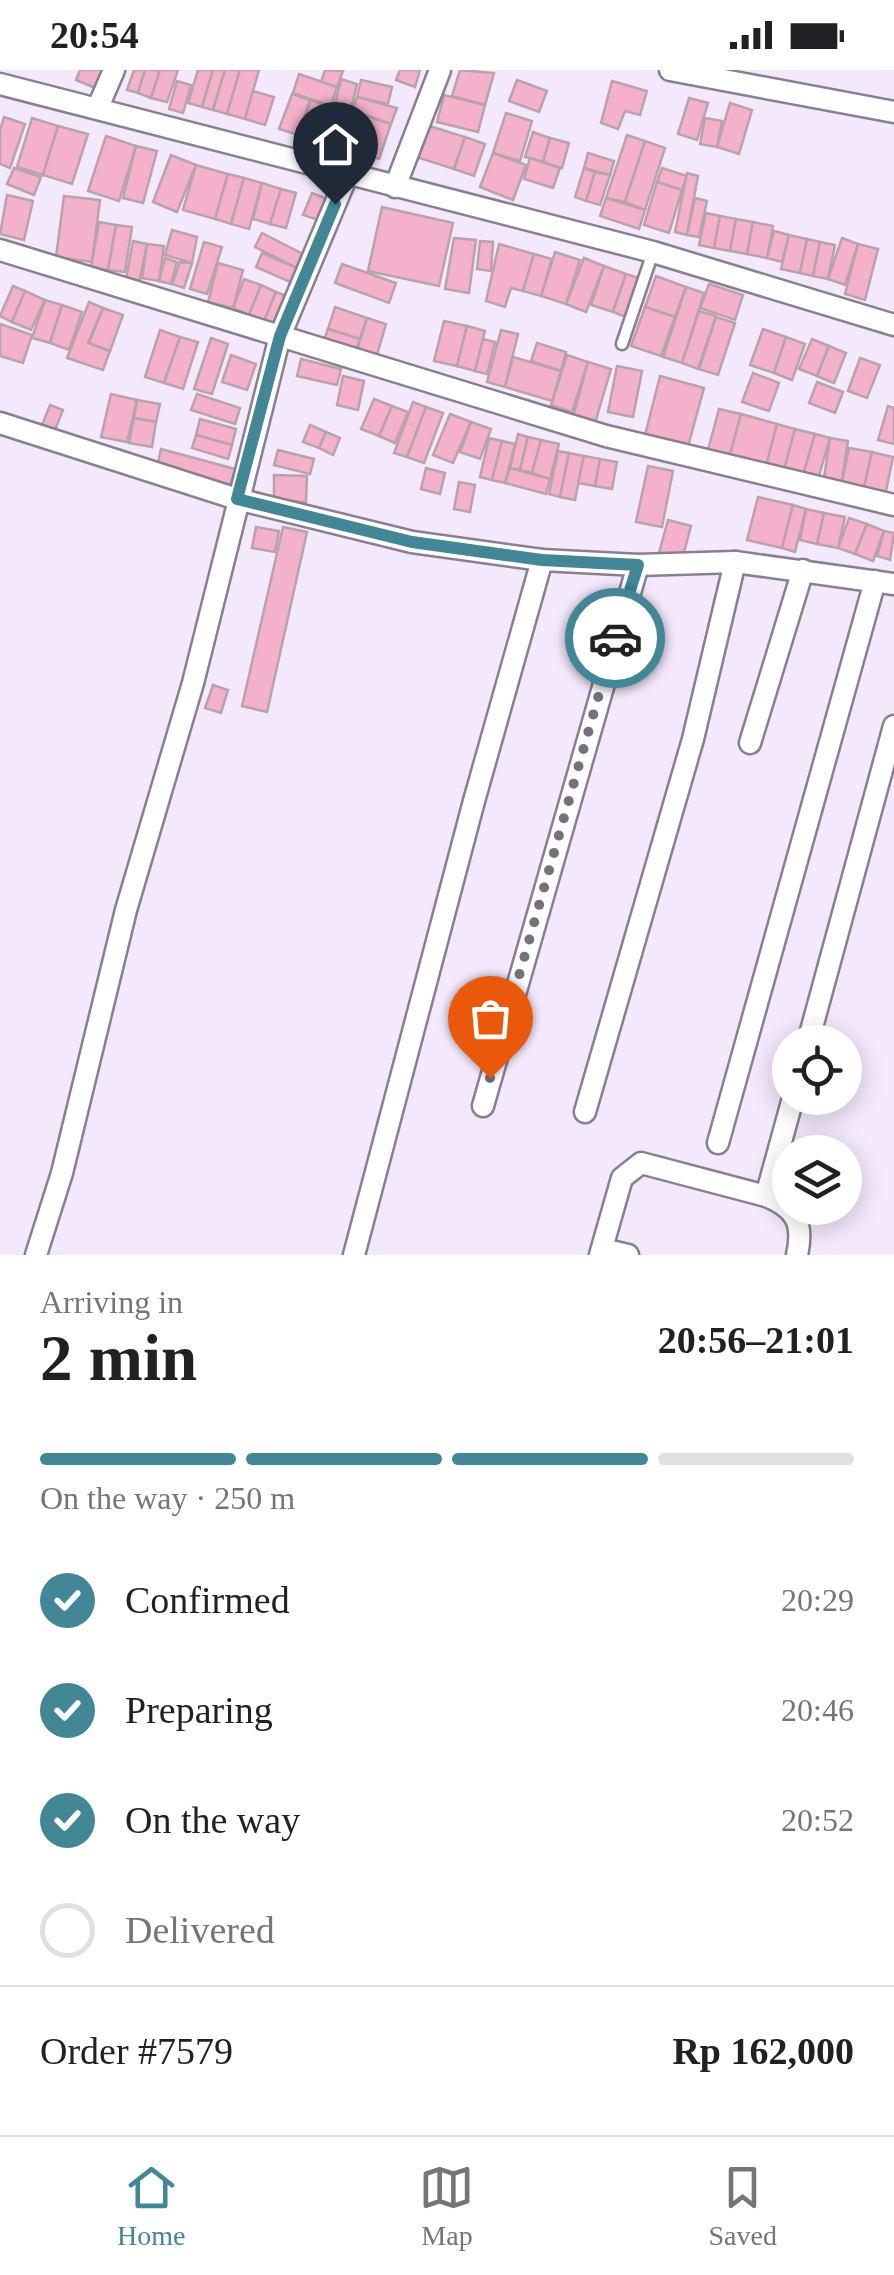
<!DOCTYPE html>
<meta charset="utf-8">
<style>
:root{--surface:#fff;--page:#f2f2f2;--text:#202124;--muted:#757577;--line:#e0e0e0;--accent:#438796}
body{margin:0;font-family:"Times New Roman",serif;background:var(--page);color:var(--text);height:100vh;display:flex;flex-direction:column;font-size:38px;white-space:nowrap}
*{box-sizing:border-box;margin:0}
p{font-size:32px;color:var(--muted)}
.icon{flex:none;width:55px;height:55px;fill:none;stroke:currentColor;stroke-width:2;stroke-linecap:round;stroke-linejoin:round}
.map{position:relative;height:1185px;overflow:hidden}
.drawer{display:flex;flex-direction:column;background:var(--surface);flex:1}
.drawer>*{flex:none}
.controls{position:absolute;left:772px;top:955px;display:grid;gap:20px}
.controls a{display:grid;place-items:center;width:90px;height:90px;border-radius:50%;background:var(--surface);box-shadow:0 5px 25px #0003;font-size:50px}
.pin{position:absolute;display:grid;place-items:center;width:85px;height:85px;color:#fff;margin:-102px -42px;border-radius:50% 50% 50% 0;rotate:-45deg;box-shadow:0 0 10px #0007}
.pin .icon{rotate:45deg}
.courier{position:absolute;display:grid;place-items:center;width:100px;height:100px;margin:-50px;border:8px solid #438796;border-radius:50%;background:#fff;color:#222;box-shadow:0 2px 12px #0007}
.summary em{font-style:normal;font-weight:700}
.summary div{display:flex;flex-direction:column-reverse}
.summary{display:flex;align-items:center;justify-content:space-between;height:170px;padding:0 40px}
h1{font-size:65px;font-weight:700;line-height:75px}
.bar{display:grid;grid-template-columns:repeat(4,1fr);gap:15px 10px;align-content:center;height:120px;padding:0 40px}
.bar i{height:12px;border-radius:8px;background:var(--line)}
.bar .current{background:var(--accent)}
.bar p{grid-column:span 4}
.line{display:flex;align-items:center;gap:25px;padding:0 40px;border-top:2px solid var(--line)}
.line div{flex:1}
ol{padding:0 40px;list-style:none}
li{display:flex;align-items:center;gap:30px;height:110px}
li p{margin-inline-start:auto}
li .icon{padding:10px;border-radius:50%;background:var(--accent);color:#fff;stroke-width:4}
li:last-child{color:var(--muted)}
li i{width:55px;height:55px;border:5px solid var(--line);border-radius:50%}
.status{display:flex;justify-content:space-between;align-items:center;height:70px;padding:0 50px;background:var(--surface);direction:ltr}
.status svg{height:28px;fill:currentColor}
.tabs{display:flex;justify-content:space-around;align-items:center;height:140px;border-top:2px solid var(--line);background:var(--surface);font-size:28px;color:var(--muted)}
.tabs a{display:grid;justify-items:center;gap:5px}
.tabs .current{color:var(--accent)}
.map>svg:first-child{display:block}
</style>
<div class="status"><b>20:54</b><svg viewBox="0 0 49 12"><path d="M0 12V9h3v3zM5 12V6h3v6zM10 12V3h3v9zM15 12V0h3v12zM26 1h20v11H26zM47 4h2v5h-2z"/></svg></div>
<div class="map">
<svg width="894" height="1185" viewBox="0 0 894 1185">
<rect width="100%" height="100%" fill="#f4e8fc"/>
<g fill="#f3b1cb" stroke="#b9a2aa" stroke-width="2.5">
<polygon points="80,0 106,0 98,19 76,10"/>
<polygon points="134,0 145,0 138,23 127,20"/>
<polygon points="145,0 160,0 151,28 138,23"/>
<polygon points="160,0 178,0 167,32 151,28"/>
<polygon points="198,0 213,0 202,37 188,33"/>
<polygon points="213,0 225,0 213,40 202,37"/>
<polygon points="225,0 240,0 227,44 213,40"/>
<polygon points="240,0 259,0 245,49 227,44"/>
<polygon points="325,0 343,1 337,17 321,12"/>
<polygon points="400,0 420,0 415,17 396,10"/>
<polygon points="460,0 494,3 485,35 452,26"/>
<polygon points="299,4 337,17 331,36 293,23"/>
<polygon points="341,9 357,14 347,55 331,50"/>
<polygon points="361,10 392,17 388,34 357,27"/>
<polygon points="517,10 547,21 539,42 509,31"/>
<polygon points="177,11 191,15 183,43 169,39"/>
<polygon points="612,11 647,21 640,45 625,41 618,59 601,53"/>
<polygon points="253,21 274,27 265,55 245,49"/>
<polygon points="292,24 310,30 298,65 279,59"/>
<polygon points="444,25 485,35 478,62 437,52"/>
<polygon points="357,27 397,38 391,54 352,41"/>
<polygon points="689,28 708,33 697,70 678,64"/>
<polygon points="311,30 330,37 318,72 298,66"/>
<polygon points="730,33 752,40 739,84 717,77"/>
<polygon points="352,41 391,54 379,89 357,82 364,60 347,55"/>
<polygon points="506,43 532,51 520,91 493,83"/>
<polygon points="4,47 25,54 10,98 0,94 0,60"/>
<polygon points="32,48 58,56 43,105 17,97"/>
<polygon points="705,48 722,51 717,77 700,74"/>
<polygon points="426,55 465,67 454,99 416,87"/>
<polygon points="58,56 88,64 72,114 43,105"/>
<polygon points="533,62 550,68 543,92 525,87"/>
<polygon points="627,65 645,71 625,132 606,128"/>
<polygon points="106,66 136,76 119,131 88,121"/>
<polygon points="465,67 485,74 474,106 454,99"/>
<polygon points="550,68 569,73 562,98 543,92"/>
<polygon points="645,71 665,78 645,140 625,132"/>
<polygon points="136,76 157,81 143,133 123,128"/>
<polygon points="493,83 526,95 513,130 480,117"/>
<polygon points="588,83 614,91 610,105 584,98"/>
<polygon points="171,85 196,95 177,142 153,132"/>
<polygon points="530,88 560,98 553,118 524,109"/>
<polygon points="196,95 228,104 215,149 183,140"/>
<polygon points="14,98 41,107 34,125 7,114"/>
<polygon points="584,98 595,102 586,131 575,127"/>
<polygon points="662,98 687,106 682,120 657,112"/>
<polygon points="595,102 610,105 600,135 586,131"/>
<polygon points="687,103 698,106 687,165 675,162"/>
<polygon points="228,104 244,108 231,154 215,149"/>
<polygon points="244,108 262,113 249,159 231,154"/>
<polygon points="657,112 682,120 669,163 644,155"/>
<polygon points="262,113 281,119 270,154 253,149"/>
<polygon points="281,119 296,123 286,158 270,154"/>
<polygon points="312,123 330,130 322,151 303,145"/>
<polygon points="7,125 33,131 24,170 0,164"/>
<polygon points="64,126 100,130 92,192 56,187"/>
<polygon points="606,128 645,140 639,159 600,146"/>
<polygon points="695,128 707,131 699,167 687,165"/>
<polygon points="382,137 453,153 439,216 368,201"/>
<polygon points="706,143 720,146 714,178 699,175"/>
<polygon points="720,146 736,149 730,181 714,178"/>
<polygon points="736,149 753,152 747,184 730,181"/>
<polygon points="99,152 116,155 108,200 91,197"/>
<polygon points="753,152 773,156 767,188 747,184"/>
<polygon points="116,155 132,157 125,202 108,200"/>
<polygon points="172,160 197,167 192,193 165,185"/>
<polygon points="774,161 789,165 782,192 767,188"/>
<polygon points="262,163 303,184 297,198 255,177"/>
<polygon points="789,165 807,169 800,203 781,199"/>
<polygon points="454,168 476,170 469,223 445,219"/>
<polygon points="842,168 858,174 845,215 828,209"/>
<polygon points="807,169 820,172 813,206 800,203"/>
<polygon points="133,171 147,174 138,218 125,215"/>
<polygon points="480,171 493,172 491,201 477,199"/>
<polygon points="204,172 222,177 207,224 190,219"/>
<polygon points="820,172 835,175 828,209 813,206"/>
<polygon points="147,174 164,176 159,211 142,208"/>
<polygon points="499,174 534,184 523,221 511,218 505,237 486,231"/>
<polygon points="858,174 878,179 865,230 845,224"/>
<polygon points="555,182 580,190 566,234 541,226"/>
<polygon points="262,183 297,198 290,212 256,197"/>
<polygon points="534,184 552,189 541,226 523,221"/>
<polygon points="165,188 177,192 171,214 159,211"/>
<polygon points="584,188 604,196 586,242 566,234"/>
<polygon points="180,192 192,193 184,218 172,214"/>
<polygon points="218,193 243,200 233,238 208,232"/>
<polygon points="342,194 396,213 389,233 335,213"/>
<polygon points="604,196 626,204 613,242 591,235"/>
<polygon points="626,204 642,209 629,248 613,242"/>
<polygon points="656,206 686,217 675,247 645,237"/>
<polygon points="244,209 261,215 249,245 233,238"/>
<polygon points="709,214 743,225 735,250 700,238"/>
<polygon points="261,215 276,222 264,251 249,245"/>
<polygon points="13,216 25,221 12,252 0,246"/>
<polygon points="686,217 704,223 682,293 663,287"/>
<polygon points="25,221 45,230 31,260 12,252"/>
<polygon points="276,222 292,228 280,257 264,251"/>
<polygon points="45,230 62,235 50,273 32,268"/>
<polygon points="89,232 103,238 88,273 110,281 103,300 67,288"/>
<polygon points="62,235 82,242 69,280 50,273"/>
<polygon points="335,237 367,248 360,269 328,259"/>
<polygon points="645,237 675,247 661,286 631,276"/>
<polygon points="103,238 123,245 110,281 89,273"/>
<polygon points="699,241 716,246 698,299 682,293"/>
<polygon points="716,247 735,253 718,305 699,299"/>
<polygon points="367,248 386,254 375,292 355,286"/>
<polygon points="444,251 467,256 457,296 434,291"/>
<polygon points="0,254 32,265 23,293 0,286"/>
<polygon points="467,256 485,261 475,301 457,296"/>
<polygon points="328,259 360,269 354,286 322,276"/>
<polygon points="763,259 786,267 774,303 750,295"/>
<polygon points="160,260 180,267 164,313 145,307"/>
<polygon points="501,260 518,264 505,317 487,312"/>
<polygon points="180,267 198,272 183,319 164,313"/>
<polygon points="786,267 805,274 792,310 774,303"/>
<polygon points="211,268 228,274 212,324 194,319"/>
<polygon points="483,269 495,272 487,304 475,301"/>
<polygon points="812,269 829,276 817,306 799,299"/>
<polygon points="537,273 566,282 561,301 531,291"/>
<polygon points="829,276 846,283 834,313 817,306"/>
<polygon points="231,285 256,294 247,320 222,312"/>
<polygon points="567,285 588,292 572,342 551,335"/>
<polygon points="513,287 561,301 552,331 505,317"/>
<polygon points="860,288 880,295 867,328 848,321"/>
<polygon points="301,289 341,299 337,315 297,306"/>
<polygon points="588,292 611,299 595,353 573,347"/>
<polygon points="617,296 642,301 633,347 608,342"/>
<polygon points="753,303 779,313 769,341 742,332"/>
<polygon points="343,306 364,311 358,340 337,335"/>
<polygon points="660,306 704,318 687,380 644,369"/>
<polygon points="817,312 843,322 835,343 809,333"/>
<polygon points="111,324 137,330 127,372 101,367"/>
<polygon points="197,324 240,338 235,354 191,340"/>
<polygon points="374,329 392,336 379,366 361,359"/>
<polygon points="137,330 160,334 156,352 134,348"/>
<polygon points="413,332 426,337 407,387 394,383"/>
<polygon points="50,335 63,340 53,365 40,360"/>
<polygon points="392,336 408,342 395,373 379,366"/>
<polygon points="888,336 894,338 894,374 878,370"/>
<polygon points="426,337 443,343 424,393 407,387"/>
<polygon points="719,339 741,344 730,385 708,380"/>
<polygon points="450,344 471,352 453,393 433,385"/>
<polygon points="741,344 777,354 766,396 730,385"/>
<polygon points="134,348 156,352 152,377 129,373"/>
<polygon points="200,349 236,359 232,375 196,365"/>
<polygon points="471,352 491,359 480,389 460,382"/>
<polygon points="777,354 795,359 784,400 766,396"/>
<polygon points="310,355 326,362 319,378 303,372"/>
<polygon points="795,359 815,364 803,405 784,400"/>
<polygon points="326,362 340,368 333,385 319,378"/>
<polygon points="518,364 528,367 520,400 510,398"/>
<polygon points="815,364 830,368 818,409 803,405"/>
<polygon points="196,365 232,375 228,389 192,378"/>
<polygon points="528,367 541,370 532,403 520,400"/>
<polygon points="489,368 502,371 492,410 480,407"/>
<polygon points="830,368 848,371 841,417 823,415"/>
<polygon points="541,370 559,374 550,409 532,403"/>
<polygon points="502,371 515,374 505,413 492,410"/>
<polygon points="849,378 872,382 863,422 841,417"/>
<polygon points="161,379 235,399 230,417 157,397"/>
<polygon points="278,380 314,389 310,404 274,395"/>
<polygon points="558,381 569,383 560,427 549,424"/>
<polygon points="872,382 893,387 885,426 863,422"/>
<polygon points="569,383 584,386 575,430 560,427"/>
<polygon points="584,386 600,389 595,416 578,413"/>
<polygon points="600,389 617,392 612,419 595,416"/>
<polygon points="648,396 673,401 662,457 636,452"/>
<polygon points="426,398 445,403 440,424 421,419"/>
<polygon points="510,398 550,409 546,424 505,413"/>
<polygon points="274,405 307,406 306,432 274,430"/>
<polygon points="459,412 475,415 470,442 454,439"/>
<polygon points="758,427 793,435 782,478 747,470"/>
<polygon points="793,435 806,439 795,482 782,478"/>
<polygon points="806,439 824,443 817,474 800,470"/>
<polygon points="824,443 845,447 838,478 817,474"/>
<polygon points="849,448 867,454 855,484 838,478"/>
<polygon points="668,450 691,456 682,490 659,483"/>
<polygon points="867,454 884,461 873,491 855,484"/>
<polygon points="256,457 279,461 275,482 252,478"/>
<polygon points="283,457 307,462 267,642 242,636"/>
<polygon points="884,461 894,463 890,490 877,486"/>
<polygon points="213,615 228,620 221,643 205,638"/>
</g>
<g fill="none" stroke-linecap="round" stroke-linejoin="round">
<defs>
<polyline id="lane" points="622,274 653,182"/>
<g id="street">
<polyline points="670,0 894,42"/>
<polyline points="0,14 653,182 894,255"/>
<polyline points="98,37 114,0"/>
<polyline points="395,117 440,0"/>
<polyline points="0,180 606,366 894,435"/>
<polyline points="0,353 237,429 412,472 542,490 638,495 735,492 894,514"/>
<polyline points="750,673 803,500"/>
<polyline points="808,972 894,656"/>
<path d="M 793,1028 L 766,1126 C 796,1138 804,1153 797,1185"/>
<polyline points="483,1036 638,495"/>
<polyline points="585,1042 693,669 735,492"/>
<polyline points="718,1073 875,511"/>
<polyline points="602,1179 628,1185"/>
<polyline points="36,1185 62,1103 126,840 193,613 280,266 349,101"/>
<polyline points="354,1185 474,731 542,490"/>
<polyline points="600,1185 622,1108 641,1093 766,1126"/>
</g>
</defs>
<use href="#lane" stroke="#897f91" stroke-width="15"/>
<use href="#street" stroke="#897f91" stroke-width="25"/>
<use href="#lane" stroke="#fff" stroke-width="10"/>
<use href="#street" stroke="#fff" stroke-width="20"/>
</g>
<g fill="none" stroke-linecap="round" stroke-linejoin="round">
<polyline stroke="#77707c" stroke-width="10" stroke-dasharray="0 18" points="490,1008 615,568"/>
<polyline stroke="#438796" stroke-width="12" points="335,134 280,266 237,429 412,472 542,490 638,495 615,568"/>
</g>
</svg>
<div class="controls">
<a><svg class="icon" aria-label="locate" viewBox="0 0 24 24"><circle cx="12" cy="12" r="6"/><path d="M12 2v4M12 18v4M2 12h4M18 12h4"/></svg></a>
<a><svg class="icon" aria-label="layers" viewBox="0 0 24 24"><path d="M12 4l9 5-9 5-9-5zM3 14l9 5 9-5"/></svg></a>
</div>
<div class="pin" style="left:490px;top:1008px;background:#ea580c"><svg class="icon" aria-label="bag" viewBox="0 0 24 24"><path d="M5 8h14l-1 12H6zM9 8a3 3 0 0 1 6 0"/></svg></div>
<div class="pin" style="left:335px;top:134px;background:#1f2937"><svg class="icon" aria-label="home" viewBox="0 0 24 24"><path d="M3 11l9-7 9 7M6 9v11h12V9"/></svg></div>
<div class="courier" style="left:615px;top:568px"><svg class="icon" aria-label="car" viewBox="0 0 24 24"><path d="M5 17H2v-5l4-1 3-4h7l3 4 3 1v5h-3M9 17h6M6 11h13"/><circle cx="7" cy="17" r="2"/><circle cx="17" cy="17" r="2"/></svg></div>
</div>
<section class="drawer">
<div class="summary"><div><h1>2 min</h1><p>Arriving in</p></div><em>20:56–21:01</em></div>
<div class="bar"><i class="current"></i><i class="current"></i><i class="current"></i><i></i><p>On the way · 250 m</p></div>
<ol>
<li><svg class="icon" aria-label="check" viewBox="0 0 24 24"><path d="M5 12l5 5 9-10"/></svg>Confirmed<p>20:29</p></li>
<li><svg class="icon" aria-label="check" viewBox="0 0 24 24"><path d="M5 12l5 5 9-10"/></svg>Preparing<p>20:46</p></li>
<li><svg class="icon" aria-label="check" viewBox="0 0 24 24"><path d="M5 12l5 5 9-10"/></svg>On the way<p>20:52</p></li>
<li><i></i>Delivered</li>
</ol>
<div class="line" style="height:130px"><div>Order #7579</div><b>Rp 162,000</b></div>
</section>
<nav class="tabs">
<a class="current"><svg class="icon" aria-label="home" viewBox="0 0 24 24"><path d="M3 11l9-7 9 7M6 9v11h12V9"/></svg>Home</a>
<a><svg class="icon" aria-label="map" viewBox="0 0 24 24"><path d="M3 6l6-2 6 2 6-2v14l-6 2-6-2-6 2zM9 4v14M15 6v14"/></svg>Map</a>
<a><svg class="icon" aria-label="saved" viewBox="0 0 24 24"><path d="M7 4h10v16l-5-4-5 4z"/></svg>Saved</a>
</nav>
